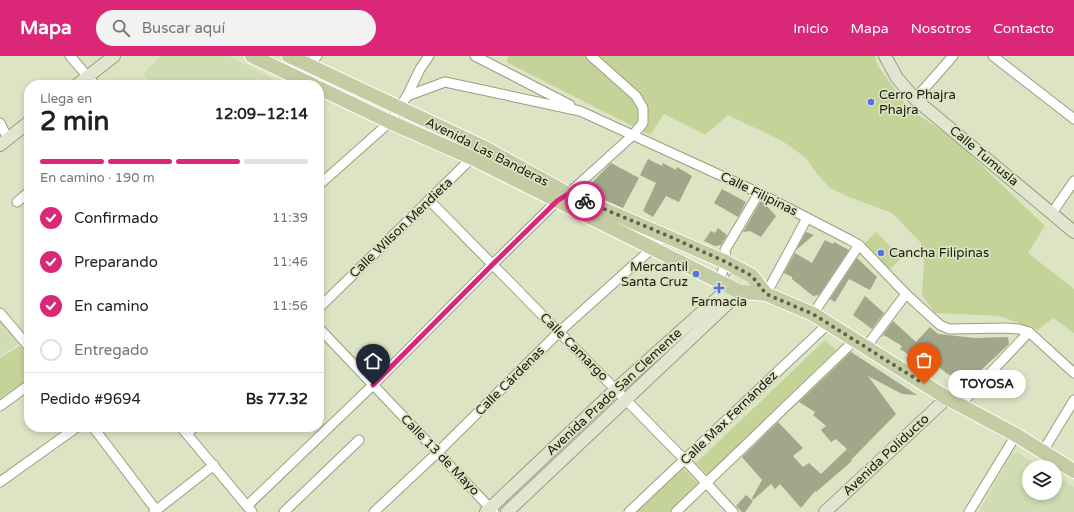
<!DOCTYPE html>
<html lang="es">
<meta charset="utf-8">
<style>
:root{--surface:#fff;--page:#f2f2f2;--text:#202124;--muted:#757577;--line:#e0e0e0;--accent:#db2777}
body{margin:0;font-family:"Varela Round",sans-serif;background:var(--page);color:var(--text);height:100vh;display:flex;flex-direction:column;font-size:15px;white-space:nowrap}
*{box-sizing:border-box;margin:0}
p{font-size:13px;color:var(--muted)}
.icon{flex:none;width:22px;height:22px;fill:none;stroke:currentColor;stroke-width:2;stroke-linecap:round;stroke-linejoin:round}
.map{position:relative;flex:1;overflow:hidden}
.side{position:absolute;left:24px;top:24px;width:300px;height:352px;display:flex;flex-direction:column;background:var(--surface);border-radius:16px;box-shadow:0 2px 6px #0003}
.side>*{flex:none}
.buttons{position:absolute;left:1022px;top:404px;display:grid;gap:8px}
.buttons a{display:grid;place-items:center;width:40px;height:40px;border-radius:50%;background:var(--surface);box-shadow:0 2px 6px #0003;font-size:20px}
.pin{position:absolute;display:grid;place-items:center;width:34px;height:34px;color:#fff;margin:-41px -17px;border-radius:50% 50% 50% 0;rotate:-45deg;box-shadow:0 0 4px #0007}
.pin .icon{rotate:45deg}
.courier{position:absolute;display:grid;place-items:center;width:40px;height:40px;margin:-20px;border:3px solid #db2777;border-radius:50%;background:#fff;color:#222;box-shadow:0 1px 5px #0007}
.bubble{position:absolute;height:28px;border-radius:14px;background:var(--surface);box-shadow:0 2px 6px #0003;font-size:13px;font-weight:800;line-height:28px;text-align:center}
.summary em{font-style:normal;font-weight:800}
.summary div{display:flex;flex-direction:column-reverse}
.summary{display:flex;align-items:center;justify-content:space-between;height:68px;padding:0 16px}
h1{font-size:26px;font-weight:800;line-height:30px}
.bar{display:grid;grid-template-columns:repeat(4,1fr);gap:6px 4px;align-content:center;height:48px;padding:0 16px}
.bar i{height:5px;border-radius:3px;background:var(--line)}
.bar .on{background:var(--accent)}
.bar p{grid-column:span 4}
.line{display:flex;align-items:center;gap:10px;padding:0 16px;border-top:1px solid var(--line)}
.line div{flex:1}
ol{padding:0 16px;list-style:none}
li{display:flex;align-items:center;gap:12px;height:44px}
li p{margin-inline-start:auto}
li .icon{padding:4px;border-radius:50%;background:var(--accent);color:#fff;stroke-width:4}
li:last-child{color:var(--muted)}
li i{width:22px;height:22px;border:2px solid var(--line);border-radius:50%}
header{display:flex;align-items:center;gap:24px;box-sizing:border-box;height:56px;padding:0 20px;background:var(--accent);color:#fff}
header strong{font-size:19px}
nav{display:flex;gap:22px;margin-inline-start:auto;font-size:14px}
.search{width:280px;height:36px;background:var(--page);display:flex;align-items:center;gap:10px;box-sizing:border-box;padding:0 14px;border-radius:22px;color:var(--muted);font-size:15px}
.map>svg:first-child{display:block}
</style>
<header>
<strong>Mapa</strong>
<div class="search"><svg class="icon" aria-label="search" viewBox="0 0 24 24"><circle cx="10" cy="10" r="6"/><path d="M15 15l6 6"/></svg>Buscar aquí</div>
<nav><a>Inicio</a><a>Mapa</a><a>Nosotros</a><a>Contacto</a></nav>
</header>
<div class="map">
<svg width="1074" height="456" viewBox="0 0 1074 456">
<rect width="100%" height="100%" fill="#dce4c4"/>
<g fill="#d1dbb4">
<polygon points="161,0 229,0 275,24 274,28 153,29 143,18"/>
<polygon points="0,263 20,287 0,300"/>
<polygon points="1018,397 1041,411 1029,411 1029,437 1055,437 1055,419 1074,431 1074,456 979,456 1011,398"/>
</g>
<g fill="#c6d398">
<polygon points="509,0 875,0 878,10 909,53 952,81 1045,170 1028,197 1074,233 1074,277 1053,262 1038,274 999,260 935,257 922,239 924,206 921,187 892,157 849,141 830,132 818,119 805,101 782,85 728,59 705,79 664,58 650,79 506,6"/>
<polygon points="876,176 902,202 886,216 861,191"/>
<polygon points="825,284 836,294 708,419 696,407"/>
<polygon points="20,290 29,301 29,323 0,342 0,302"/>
<polygon points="682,411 699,429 670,456 635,456"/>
</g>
<g fill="#a1a88a">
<polygon points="648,103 662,110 663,107 676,114 677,111 692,120 679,146 666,140 653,161 643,155 656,127 640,119"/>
<polygon points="611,107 639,122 623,152 584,135"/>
<polygon points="722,133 746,146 738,161 714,147"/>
<polygon points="761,145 764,147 776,160 761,181 750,175 743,176"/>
<polygon points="718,172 727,179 721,189 715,190 704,185 711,175 715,177"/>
<polygon points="806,176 814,179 796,194"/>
<polygon points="825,184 833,188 834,186 849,194 819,239 813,240 792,223 792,221 784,217 795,197 812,207"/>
<polygon points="857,202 877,221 870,234 849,223 835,246 830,243"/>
<polygon points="865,240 884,257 872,273 853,259"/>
<polygon points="893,265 916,286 930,271 938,278 975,282 1008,281 1009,288 978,317 966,325 962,325 946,317 929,302 925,307 915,300 914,302 900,293 902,290 884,279 883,281 882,280"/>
<polygon points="851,296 917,339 902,338 868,320 896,358 851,404 852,405 816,436 815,435 801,452 780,428 775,433 771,428 753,444 752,442 762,424 742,401 778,366 803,392 793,400 803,411 809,407 821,418 847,393 836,383 831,386 821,374 826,370 813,359 815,356 799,346"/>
<polygon points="746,439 753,445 745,456 742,456 736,450"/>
</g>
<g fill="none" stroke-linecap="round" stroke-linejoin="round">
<defs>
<g id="street">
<polyline points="70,0 95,29"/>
<polyline points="475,0 570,49"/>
<polyline points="993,0 1074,63"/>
<polyline points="287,29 317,0"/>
<polyline points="407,40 445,26 580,55 759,137 850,184 859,189 906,238 940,269 949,273 1006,272 1019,273 1029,276 1074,317"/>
<polyline points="915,43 953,0"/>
<polyline points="0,67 8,83"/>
<polyline points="319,129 390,66 407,40 420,13 429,0"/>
<polyline points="429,144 685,404 733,456"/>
<polyline points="17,146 29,136"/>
<polyline points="1052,157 1074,125"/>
<polyline points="719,225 726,206 725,194 759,137"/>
<polyline points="766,238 807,162"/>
<polyline points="319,252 483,91"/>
<polyline points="0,257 29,291"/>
<polyline points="813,258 859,189"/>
<polyline points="319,272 494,456"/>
<polyline points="866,291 906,238"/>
<polyline points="960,349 1029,276"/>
<polyline points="0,350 29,329"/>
<polyline points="93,371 156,454"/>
<polyline points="181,371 252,456"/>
<polyline points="187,378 194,371"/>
<polyline points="1043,395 1074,344"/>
<polyline points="0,426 77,371"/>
<polyline points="247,450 373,329 492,209 557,145 568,138 633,79 643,67 643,52 636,40 591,0"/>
<polyline points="154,456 214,409"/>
<polyline points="284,456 359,384"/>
<polyline points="374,456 437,397 559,276 667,179"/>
<polyline points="629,456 829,267"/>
<polyline points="676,456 855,284"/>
<polyline points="969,456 1016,379"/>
</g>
<g id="secondary">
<polyline points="885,0 897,22 915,43 1074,176"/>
<polyline points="77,29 114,0"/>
<polyline points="0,89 29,66"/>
<polyline points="486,456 616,333 730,231 740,214"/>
<polyline points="507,456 740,236 752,220"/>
<polyline points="825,456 947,342"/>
</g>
<g id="primary">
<polyline points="252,0 313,29"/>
<polyline points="289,0 483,91 568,138 726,206 752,220 766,238"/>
<polyline points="319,32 390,66 472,102 740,236 766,238 813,258 947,342 1016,379 1074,415"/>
</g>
</defs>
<use href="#street" stroke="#989f81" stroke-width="11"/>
<use href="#secondary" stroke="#989f81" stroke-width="14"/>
<use href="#primary" stroke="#fff" stroke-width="16"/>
<use href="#street" stroke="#fff" stroke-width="9"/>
<use href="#secondary" stroke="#e1e6d1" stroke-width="12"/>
<use href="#primary" stroke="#c4cca3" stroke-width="14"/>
</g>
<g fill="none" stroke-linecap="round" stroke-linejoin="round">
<polyline stroke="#5d624f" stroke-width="4" stroke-dasharray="0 7.2" points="585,145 666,179 726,206 752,220 766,238 813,258 924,328"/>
<polyline stroke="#db2777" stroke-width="5" points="373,329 492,209 557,145 568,138 585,145"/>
</g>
<g fill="#5273e8" stroke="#dce4c4" stroke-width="1.5">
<circle cx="871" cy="46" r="4"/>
<circle cx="881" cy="197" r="4"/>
<circle cx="696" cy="218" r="4"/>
<path d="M717 226h4v4h4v4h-4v4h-4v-4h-4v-4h4z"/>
</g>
<g text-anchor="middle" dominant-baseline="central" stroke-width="3.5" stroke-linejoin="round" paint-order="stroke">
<g font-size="13" fill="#191c10" stroke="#dce4c4" text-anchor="start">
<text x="879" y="39">Cerro Phajra<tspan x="879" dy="15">Phajra</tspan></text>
<text x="889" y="197">Cancha Filípinas</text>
<text x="688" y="211" text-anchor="end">Mercantil<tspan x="688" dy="15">Santa Cruz</tspan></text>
<text x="719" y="246" text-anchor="middle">Farmacia</text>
</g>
<g font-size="13" fill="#191c10" stroke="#dce4c4">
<text transform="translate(487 96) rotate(27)">Avenida Las Banderas</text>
<text transform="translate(984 100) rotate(40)">Calle Tumusla</text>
<text transform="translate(759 138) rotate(26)">Calle Filipinas</text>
<text transform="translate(401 172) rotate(-44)">Calle Wilson Mendieta</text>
<text transform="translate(574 291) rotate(45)">Calle Camargo</text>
<text transform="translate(510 325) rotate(-45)">Calle Cárdenas</text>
<text transform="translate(614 336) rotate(-43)">Avenida Prado San Clemente</text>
<text transform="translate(729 362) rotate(-44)">Calle Max Fernández</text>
<text transform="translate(440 399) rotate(46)">Calle 13 de Mayo</text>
<text transform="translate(886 399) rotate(-43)">Avenida Poliducto</text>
</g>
</g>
</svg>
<div class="buttons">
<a><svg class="icon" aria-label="layers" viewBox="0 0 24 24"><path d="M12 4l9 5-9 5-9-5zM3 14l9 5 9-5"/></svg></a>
</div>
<div class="pin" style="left:924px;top:328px;background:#ea580c"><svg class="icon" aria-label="bag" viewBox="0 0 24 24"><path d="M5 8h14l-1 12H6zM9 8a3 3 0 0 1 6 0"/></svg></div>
<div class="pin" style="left:373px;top:329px;background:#1f2937"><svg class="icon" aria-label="home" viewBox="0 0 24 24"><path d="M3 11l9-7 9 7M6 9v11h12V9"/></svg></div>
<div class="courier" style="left:585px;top:145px"><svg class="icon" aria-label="bike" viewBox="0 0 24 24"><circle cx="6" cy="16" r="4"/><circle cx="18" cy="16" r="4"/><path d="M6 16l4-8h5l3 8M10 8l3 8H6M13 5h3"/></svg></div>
<div class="bubble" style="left:948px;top:314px;width:78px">TOYOSA</div>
<section class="side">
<div class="summary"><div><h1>2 min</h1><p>Llega en</p></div><em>12:09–12:14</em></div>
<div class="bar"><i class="on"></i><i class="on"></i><i class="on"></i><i></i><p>En camino · 190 m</p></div>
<ol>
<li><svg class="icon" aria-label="check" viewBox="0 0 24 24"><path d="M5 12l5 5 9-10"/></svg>Confirmado<p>11:39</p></li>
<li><svg class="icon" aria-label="check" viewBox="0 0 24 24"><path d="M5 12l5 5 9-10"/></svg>Preparando<p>11:46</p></li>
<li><svg class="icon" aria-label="check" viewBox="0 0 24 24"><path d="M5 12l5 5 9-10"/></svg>En camino<p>11:56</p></li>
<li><i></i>Entregado</li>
</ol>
<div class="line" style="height:52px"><div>Pedido #9694</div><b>Bs 77.32</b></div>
</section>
</div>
